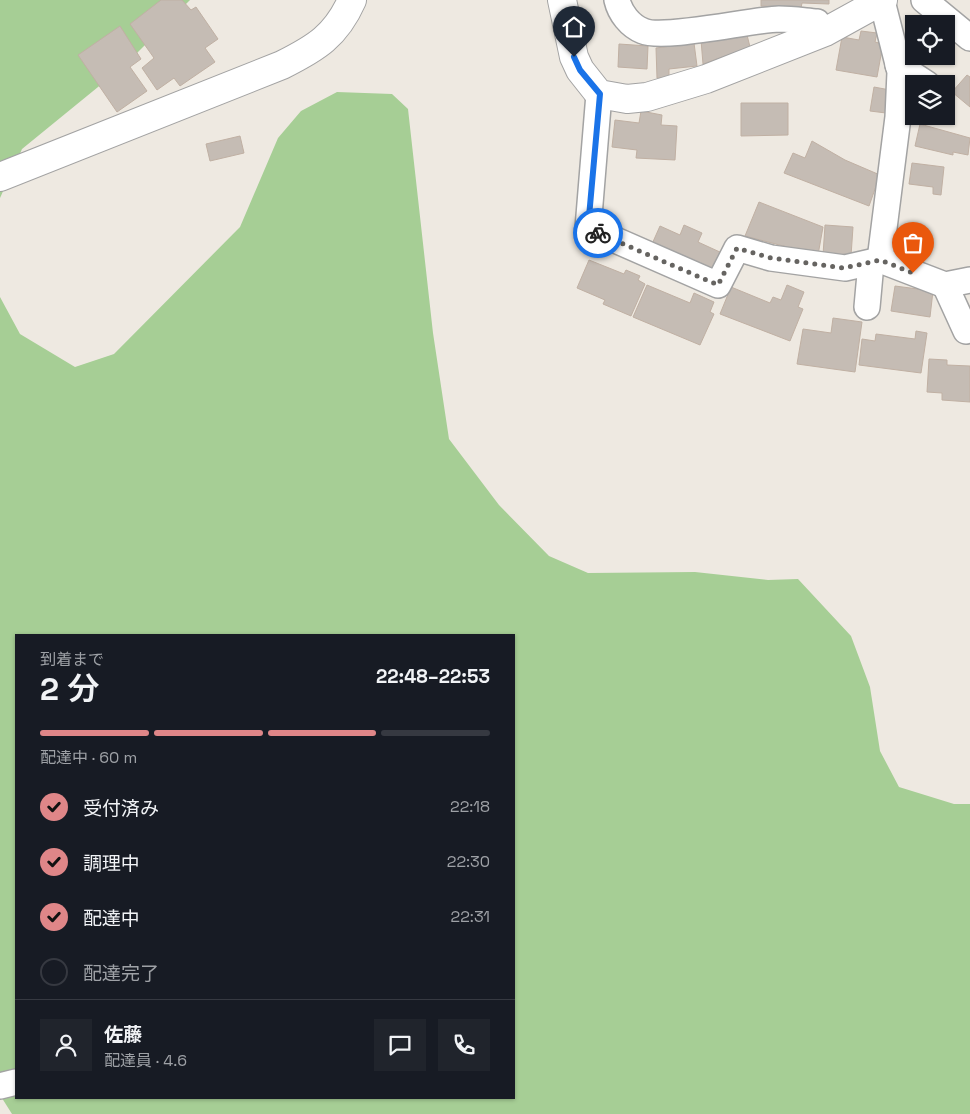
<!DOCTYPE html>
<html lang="ja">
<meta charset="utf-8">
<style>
:root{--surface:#171b24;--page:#20242c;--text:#f1f3f6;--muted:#9ea1a6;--line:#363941;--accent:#df8688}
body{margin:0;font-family:"Space Grotesk","Noto Sans JP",sans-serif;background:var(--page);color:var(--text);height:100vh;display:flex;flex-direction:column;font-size:19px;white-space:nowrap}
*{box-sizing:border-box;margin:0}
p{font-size:16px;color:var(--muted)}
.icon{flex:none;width:28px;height:28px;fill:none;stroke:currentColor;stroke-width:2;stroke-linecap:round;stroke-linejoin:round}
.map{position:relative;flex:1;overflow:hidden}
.panel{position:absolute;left:15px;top:634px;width:500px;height:465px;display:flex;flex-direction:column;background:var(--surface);border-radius:0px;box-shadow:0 1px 4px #0004}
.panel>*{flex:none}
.fabs{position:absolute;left:905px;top:15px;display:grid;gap:10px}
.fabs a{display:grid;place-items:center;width:50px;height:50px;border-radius:0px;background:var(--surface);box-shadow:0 1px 4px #0004;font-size:25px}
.pin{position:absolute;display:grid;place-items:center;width:42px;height:42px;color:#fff;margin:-51px -21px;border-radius:50% 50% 50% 0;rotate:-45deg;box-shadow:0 0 5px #0007}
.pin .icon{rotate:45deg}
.courier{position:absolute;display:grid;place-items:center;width:50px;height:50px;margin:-25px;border:4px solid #1a73e8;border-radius:50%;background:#fff;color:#222;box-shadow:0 1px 6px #0007}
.overview em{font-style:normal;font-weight:600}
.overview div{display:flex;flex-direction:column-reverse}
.overview{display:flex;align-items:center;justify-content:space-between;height:85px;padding:0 25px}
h1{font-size:32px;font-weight:600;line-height:38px}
.bar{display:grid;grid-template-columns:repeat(4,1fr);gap:8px 5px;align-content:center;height:60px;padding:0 25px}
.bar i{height:6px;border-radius:4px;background:var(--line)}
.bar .active{background:var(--accent)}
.bar p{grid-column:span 4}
.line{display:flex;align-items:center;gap:12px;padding:0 25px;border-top:1px solid var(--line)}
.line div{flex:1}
.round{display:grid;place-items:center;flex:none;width:52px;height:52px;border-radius:0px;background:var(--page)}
ol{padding:0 25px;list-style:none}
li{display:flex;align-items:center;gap:15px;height:55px}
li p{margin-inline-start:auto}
li .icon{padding:5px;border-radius:50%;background:var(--accent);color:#111;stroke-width:4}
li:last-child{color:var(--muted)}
li i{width:28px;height:28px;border:2px solid var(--line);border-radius:50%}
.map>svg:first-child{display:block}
</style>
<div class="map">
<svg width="970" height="1114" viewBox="0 0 970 1114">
<rect width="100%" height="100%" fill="#eee9e1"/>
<g fill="#a6ce95" fill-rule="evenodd">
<polygon points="0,0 190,0 125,65 22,149 0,198"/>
<path d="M 337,92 L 392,94 L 408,109 L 433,333 L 449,439 L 499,505 L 549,556 L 588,573 L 695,572 L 768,580 L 798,579 L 851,636 L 870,687 L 880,751 L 899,787 L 954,804 L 970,804 L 970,1114 L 12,1114 L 0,1095 L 0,297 L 20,334 L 75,367 L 114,354 L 240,227 L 278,138 L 301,111 ZM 16,635 L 514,635 L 514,1098 L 16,1098 Z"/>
</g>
<g fill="#c5bcb4" stroke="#c0b0a3">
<polygon points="161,0 182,0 191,10 196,7 218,39 205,48 215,62 180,86 174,78 157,90 142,68 154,58 130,24"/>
<polygon points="761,0 829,0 829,4 802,3 801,8 761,6"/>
<polygon points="120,26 141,59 130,67 147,91 117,112 78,55"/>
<polygon points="746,31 750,47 703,64 701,40"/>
<polygon points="861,31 877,33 875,42 883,44 877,77 836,70 842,37 859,40"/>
<polygon points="694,43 697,66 669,69 669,78 657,78 656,48"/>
<polygon points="619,44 648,46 647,69 618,67"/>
<polygon points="967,75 970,77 970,107 952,92"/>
<polygon points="874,87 890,90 886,113 870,111"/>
<polygon points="741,103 788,103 788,135 741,136"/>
<polygon points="641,111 662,115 661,125 677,126 675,160 636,158 637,150 612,147 615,120 639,123"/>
<polygon points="920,124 970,138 968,155 953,152 953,155 915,146"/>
<polygon points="240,136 244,153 210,161 206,144"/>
<polygon points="812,141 845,160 880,175 869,206 784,173 793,153 805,158"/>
<polygon points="912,163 944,167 941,195 933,194 933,187 909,184"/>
<polygon points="759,202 823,227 818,255 745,236"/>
<polygon points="684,225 702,233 698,242 722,253 714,271 652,244 660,226 680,235"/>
<polygon points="825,225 853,227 851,256 823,255"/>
<polygon points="589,260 624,274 626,270 640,276 638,280 645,284 631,316 603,304 605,300 577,288"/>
<polygon points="647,285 690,303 694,293 714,302 710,312 714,314 700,345 633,317"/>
<polygon points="787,285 804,292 798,307 803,309 790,341 720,314 731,287 770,303 773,297 781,300"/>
<polygon points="895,286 933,291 930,317 891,311"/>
<polygon points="833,318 862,322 855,372 797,364 803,329 831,333"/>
<polygon points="916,331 927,333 921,373 859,365 862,339 875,341 876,334 915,339"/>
<polygon points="929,359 947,360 947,365 970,366 970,402 942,400 942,393 927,392"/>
</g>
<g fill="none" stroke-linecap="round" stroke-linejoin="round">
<defs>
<g id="minor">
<path d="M 617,0 C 620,13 630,26 643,31 C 664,40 750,20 779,19 C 792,19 805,21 817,22 L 825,32"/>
<polyline points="924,0 970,38"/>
<polyline points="882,1 900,72 898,117 880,260 945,285 970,280"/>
<polyline points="898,65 927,84"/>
<polyline points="599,94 588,228 718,285 737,248 771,258 845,268 880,260"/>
<polyline points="945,285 966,331"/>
<polyline points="867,307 871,263"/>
<polyline points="0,1086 16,1082"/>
</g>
<g id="tertiary">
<polyline points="562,0 574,57 580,70 599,94 627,99 647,97 706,79 825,32 883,0"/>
<path d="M 0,177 L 282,65 C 316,48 336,36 352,0"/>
</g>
</defs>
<use href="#minor" stroke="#a3a3a3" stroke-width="28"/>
<use href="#tertiary" stroke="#a3a3a3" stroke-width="30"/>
<use href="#minor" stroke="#fff" stroke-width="25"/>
<use href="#tertiary" stroke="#fff" stroke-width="28"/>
</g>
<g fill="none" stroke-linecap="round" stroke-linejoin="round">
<polyline stroke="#666461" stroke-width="5" stroke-dasharray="0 9" points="598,233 718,285 737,248 771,258 844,268 880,260 913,273"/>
<polyline stroke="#1a73e8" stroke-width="6" points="574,57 580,70 600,94 588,228 598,233"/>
</g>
</svg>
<div class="fabs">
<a><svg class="icon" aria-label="locate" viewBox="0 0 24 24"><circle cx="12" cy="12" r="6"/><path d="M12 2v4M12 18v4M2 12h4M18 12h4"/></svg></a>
<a><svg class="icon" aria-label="layers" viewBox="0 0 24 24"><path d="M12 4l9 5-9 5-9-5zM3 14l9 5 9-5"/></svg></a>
</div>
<div class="pin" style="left:913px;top:273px;background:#ea580c"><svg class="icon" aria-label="bag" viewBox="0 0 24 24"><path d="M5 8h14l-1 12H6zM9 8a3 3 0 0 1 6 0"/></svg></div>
<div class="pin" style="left:574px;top:57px;background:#1f2937"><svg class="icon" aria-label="home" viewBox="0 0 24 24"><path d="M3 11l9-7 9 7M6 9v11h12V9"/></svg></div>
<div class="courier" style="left:598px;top:233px"><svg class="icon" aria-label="bike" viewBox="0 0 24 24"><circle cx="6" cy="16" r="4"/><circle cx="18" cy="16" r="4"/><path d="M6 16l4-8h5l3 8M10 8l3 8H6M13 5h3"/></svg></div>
<section class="panel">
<div class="overview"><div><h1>2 分</h1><p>到着まで</p></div><em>22:48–22:53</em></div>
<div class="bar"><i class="active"></i><i class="active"></i><i class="active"></i><i></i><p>配達中 · 60 m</p></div>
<ol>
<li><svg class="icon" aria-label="check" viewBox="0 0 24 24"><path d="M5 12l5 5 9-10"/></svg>受付済み<p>22:18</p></li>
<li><svg class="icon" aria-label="check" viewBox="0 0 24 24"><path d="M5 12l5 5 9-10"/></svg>調理中<p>22:30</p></li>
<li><svg class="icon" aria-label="check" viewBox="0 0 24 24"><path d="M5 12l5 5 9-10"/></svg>配達中<p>22:31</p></li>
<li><i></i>配達完了</li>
</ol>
<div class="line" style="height:90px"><a class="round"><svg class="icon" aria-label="person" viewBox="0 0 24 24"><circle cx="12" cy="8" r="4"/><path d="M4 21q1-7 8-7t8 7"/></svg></a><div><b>佐藤</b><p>配達員 · 4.6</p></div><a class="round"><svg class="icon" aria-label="chat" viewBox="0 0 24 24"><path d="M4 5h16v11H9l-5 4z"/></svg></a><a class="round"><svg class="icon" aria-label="phone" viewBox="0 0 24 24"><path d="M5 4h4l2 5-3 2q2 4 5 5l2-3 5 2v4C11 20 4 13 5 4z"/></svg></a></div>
</section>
</div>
